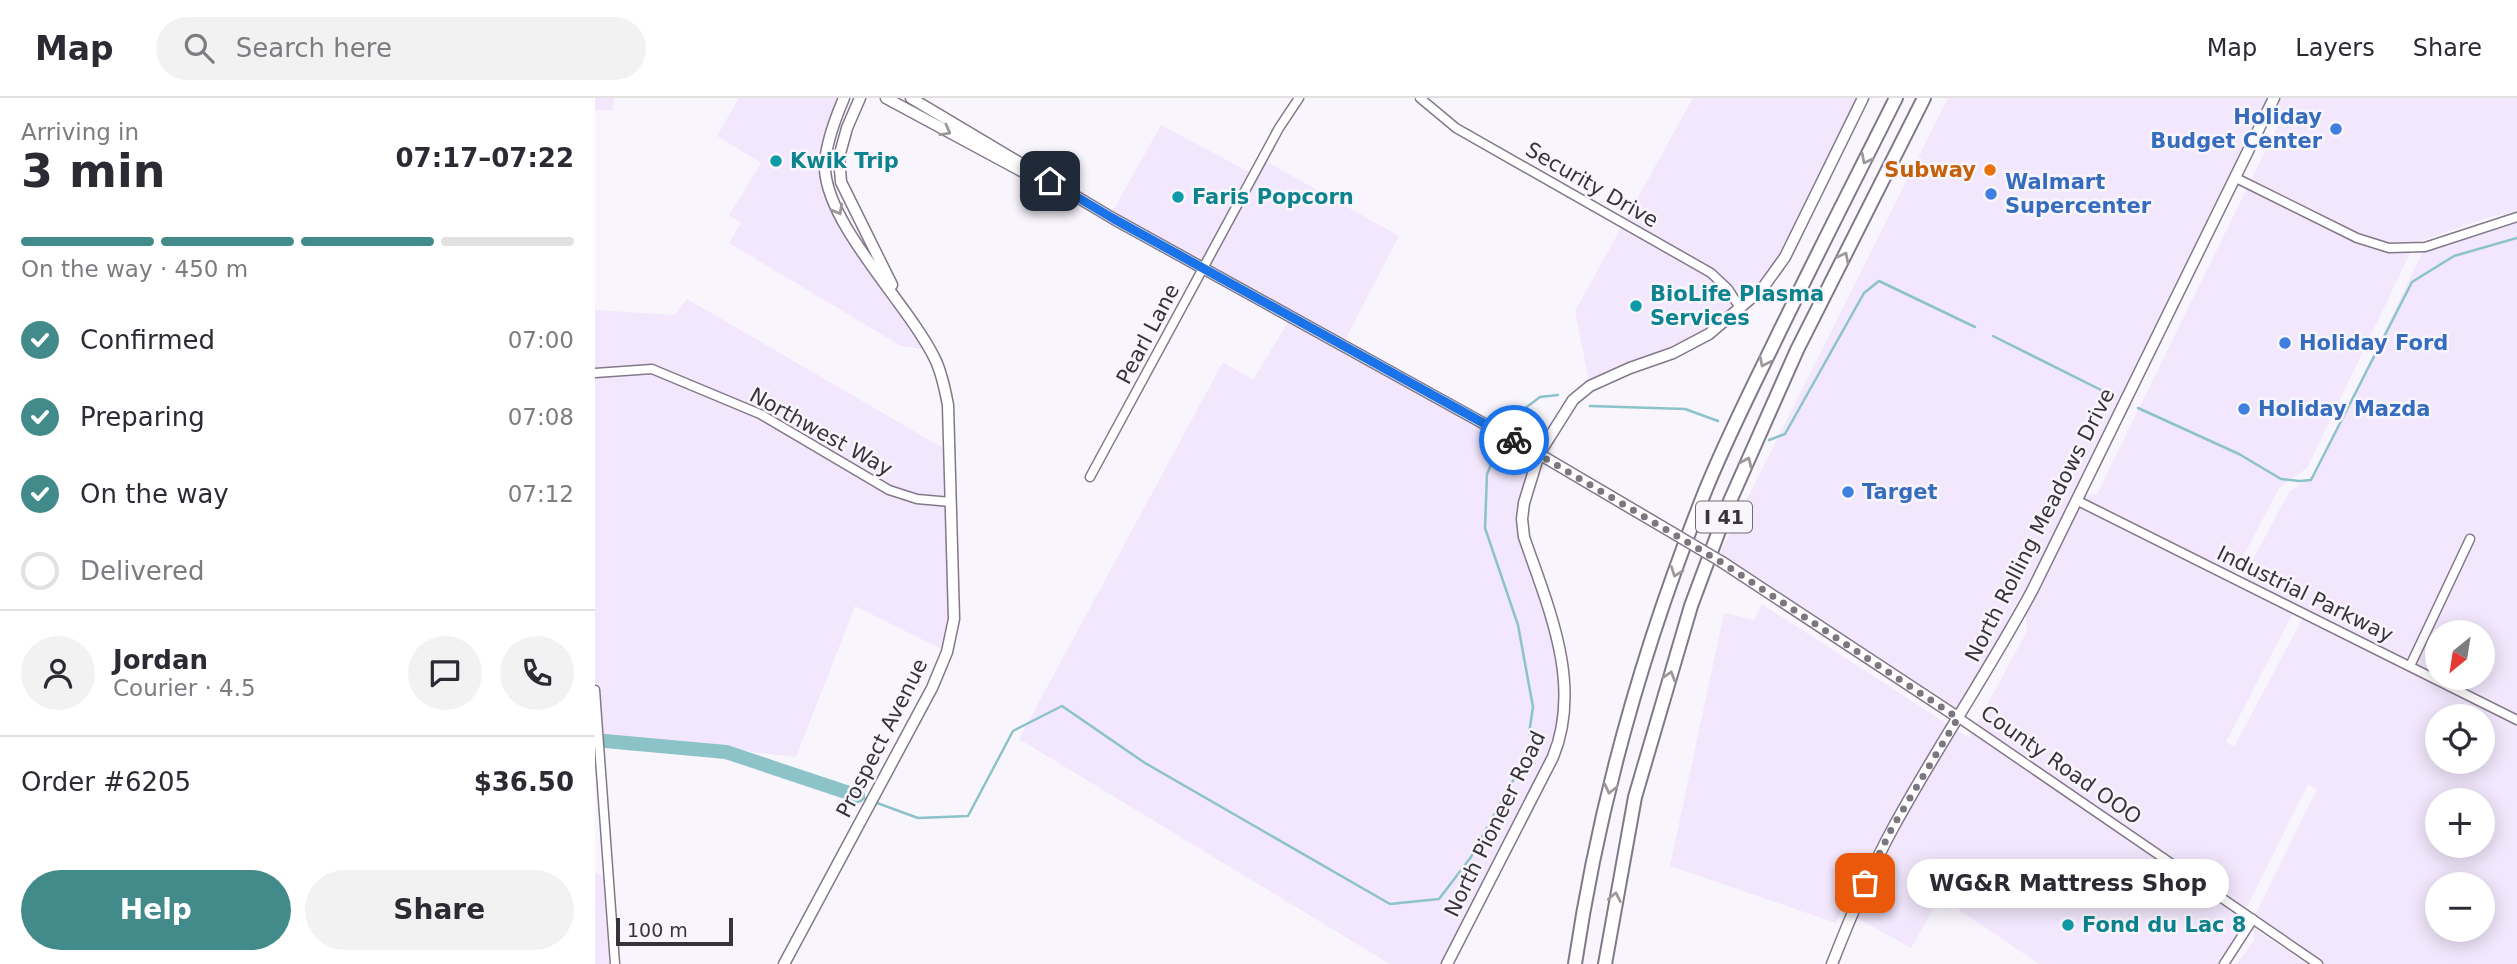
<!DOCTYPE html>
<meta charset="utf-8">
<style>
:root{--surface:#fff;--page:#f2f2f3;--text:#2b2b33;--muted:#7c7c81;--line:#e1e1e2;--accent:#438b8a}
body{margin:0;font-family:"DejaVu Sans",sans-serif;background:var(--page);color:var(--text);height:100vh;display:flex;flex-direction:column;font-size:26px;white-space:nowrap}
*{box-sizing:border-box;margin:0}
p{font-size:23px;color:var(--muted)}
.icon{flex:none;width:38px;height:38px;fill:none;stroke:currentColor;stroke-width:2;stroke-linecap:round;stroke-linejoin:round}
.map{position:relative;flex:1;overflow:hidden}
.details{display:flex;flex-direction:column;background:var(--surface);width:595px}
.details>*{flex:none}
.needle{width:46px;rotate:210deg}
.fabs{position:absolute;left:1830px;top:522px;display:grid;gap:14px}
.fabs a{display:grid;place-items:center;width:70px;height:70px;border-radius:50%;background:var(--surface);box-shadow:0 4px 18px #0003;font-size:35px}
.scale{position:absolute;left:21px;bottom:18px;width:117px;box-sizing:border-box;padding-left:7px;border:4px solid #38333b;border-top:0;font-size:19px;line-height:24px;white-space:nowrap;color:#38333b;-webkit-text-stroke:5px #f9f5fd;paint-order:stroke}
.pin{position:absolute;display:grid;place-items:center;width:60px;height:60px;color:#fff;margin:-30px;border-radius:14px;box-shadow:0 4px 10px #0006}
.courier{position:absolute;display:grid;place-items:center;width:70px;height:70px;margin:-35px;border:5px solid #1a73e8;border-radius:50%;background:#fff;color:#222;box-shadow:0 2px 9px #0007}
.bubble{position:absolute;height:49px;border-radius:24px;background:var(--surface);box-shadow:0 4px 18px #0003;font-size:23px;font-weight:700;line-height:49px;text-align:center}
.summary em{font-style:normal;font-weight:700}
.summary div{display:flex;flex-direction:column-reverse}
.summary{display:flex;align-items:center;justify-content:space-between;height:119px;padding:0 21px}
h1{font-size:46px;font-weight:700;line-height:52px}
.bar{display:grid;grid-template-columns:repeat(4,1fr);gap:10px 7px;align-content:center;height:84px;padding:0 21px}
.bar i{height:9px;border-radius:5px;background:var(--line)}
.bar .current{background:var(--accent)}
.bar p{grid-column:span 4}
.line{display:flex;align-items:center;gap:18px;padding:0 21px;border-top:2px solid var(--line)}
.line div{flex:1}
.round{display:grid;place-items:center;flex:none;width:74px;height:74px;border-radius:37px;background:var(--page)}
ol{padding:0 21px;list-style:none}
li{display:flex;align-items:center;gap:21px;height:77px}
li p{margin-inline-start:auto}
li .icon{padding:7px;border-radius:50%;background:var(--accent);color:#fff;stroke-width:4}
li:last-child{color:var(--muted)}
li i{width:38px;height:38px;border:4px solid var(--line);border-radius:50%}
.cta{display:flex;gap:14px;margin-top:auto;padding:14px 21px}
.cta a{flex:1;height:80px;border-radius:42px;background:var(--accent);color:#fff;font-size:28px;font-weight:700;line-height:80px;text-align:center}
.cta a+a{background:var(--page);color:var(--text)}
header{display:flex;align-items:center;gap:42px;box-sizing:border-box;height:98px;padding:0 35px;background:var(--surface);border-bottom:2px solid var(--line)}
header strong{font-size:33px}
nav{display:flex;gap:38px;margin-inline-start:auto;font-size:24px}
.search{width:490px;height:63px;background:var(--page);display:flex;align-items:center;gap:18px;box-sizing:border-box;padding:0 24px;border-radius:38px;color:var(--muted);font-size:26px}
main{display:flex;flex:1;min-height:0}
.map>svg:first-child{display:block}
</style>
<header>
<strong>Map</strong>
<div class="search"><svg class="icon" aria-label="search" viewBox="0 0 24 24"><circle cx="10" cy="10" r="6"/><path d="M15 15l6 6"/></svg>Search here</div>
<nav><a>Map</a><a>Layers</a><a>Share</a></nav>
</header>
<main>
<section class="details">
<div class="summary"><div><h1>3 min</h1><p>Arriving in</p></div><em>07:17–07:22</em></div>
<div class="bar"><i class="current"></i><i class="current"></i><i class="current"></i><i></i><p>On the way · 450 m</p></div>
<ol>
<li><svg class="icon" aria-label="check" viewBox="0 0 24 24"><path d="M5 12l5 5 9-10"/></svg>Confirmed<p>07:00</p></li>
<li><svg class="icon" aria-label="check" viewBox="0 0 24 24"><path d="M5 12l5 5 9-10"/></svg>Preparing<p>07:08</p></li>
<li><svg class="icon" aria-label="check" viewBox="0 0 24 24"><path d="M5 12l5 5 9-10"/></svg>On the way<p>07:12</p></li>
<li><i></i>Delivered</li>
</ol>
<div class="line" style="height:126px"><a class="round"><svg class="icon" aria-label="person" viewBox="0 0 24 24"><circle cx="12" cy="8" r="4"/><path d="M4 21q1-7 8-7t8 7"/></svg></a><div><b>Jordan</b><p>Courier · 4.5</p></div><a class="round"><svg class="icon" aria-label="chat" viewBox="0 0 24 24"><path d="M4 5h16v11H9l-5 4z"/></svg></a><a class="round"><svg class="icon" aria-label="phone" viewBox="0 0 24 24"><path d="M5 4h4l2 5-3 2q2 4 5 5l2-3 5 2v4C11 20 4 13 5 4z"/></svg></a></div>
<div class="line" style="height:91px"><div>Order #6205</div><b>$36.50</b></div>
<div class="cta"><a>Help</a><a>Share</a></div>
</section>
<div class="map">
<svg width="1922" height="866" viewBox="0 0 1922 866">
<rect width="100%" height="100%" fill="#f9f5fd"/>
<g fill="#f2e7fc" fill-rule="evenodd">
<polygon points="0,0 19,0 18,12 0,12"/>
<polygon points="144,0 243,0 244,5 230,72 238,102 335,252 306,248 134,145 146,125 134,117 166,65 122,38"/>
<polygon points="1098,0 1268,0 1184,168 1125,228 995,288 980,213"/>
<path d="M 1353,0 L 1922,0 L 1922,113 L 1889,121 L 1820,145 L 1712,370 L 1684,390 L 1637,480 L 1646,484 L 1694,394 L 1722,374 L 1830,149 L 1922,119 L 1922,866 L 1723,866 L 1658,821 L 1722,691 L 1713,686 L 1648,817 L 1649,837 L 1629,866 L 1444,866 L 1345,799 L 1316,850 L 1247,811 L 1241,825 L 1075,768 L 1129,515 L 1159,522 L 1167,506 L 1374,640 L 1432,533 L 1428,493 L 1394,557 L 1362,610 L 1125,455 ZM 1669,5 L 1688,17 L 1502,396 L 1476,398 ZM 1700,511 L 1710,516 L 1639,649 L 1631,644 ZM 1843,534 L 1888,534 L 1888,579 L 1843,579 ZM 1843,618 L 1888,618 L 1888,663 L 1843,663 ZM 1843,702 L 1888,702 L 1888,747 L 1843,747 ZM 1843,786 L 1888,786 L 1888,831 L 1843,831 Z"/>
<polygon points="566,27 658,76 667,61 804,138 750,242 766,258 944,356 927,421 964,546 968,628 852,866 795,866 424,641 628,264 658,282 698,216 515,118"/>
<polygon points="92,201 355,354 359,484 352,554 260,508 201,659 3,636 0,591 0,212 80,217"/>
<polygon points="0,774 8,778 14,866 0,866"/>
<polygon points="1658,830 1712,866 1642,866 1659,842"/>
</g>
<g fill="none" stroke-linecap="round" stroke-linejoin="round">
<g stroke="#8cc3c9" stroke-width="2.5">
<polyline points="1398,238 1520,299"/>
<polyline points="995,308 1090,311 1123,323"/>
<polyline points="1543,310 1644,356 1686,381 1704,383 1716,382 1817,184 1859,158 1922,140"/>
<polyline points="921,317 945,299 963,297"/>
<polyline points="1174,342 1190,336 1269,195 1284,183 1380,229"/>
<polyline points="900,357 892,376 890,430 923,527 938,609 934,636"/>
<polyline points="263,698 323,720 373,718 418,633 467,608 550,665 795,806 844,801 876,759 925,670 927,662"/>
</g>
<polyline stroke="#8cc3c9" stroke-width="14" points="10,643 131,654 263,698"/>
<defs>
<g id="minor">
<polyline points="825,0 861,30 1116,175 1133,191 1145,210"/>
<polyline points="1641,80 1762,140 1794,150 1830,149 1922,119"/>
<polyline points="0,275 57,271 165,316 294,392 322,401 356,404"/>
<polyline points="495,379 684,30 704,0"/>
<polyline points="1483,403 1922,622"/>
<polyline points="1815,568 1875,441"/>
<polyline points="0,592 20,866"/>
<polyline points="1364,620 1723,866"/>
<polyline points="1629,866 1658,821"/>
</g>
<g id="major">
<polyline points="265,0 252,30 244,59 246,84 297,187"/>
<polyline points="291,0 443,82"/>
<polyline points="316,0 519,121 944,356 1078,435"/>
<polyline points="1127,464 1364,620"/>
<path d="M 189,866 L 337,590 L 352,554 L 359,521 L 353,307 C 350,292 347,275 340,261 C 314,207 234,130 230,72 C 229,49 240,21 249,0"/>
<path d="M 852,866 L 958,659 C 988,586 953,509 929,439 L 927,421 L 929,405 L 944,356 L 978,302 L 995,288 L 1035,270 L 1078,255 L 1114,236 L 1167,191 L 1190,159 L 1268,0"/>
<path d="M 1237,866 C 1255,820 1274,774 1298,730 C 1342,649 1394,573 1438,491 L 1679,0"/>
</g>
<g id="highway">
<path d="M 980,866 C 1004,704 1050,543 1111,391 C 1131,342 1155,294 1178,247 C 1218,164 1260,82 1301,0"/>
<polyline points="1010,866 1040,699 1096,508 1135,403 1202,252 1329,0"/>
</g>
</defs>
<use href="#minor" stroke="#827889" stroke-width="11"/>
<use href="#major" stroke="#827889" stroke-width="13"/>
<use href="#highway" stroke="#827889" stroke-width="16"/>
<use href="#minor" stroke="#fff" stroke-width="8"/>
<use href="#major" stroke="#fff" stroke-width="10"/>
<use href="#highway" stroke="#fff" stroke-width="12"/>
<defs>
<polyline id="major-bridge" points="1078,435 1127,464"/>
</defs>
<use href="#major-bridge" stroke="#827889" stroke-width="13" stroke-linecap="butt"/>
<use href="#major-bridge" stroke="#fff" stroke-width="10"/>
</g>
<defs><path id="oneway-chevron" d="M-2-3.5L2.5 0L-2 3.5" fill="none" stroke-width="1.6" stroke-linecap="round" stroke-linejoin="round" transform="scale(1.75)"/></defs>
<g stroke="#9c999d">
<use href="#oneway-chevron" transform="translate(351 33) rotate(29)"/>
<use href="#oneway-chevron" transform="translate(1271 61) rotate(117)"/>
<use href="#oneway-chevron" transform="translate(243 112) rotate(61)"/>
<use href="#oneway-chevron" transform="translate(1249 159) rotate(-63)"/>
<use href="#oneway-chevron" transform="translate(1169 264) rotate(116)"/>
<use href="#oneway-chevron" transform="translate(1152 364) rotate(-66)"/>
<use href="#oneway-chevron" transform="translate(1081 474) rotate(110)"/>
<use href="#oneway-chevron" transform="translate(1075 578) rotate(-73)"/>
<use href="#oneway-chevron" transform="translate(1015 691) rotate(103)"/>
<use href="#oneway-chevron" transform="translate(1020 799) rotate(-79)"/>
</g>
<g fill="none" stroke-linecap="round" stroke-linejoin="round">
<polyline stroke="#7c777f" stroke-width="7" stroke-dasharray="0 12.6" points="919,342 1126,464 1363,620 1297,730 1270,785"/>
<polyline stroke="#1a73e8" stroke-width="9" points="455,83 519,121 919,342"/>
</g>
<g fill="#3f7fe0" stroke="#f9f5fd" stroke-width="2.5">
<circle cx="1741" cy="31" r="7"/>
<circle cx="1396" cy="96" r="7"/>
<circle cx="1690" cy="245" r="7"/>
<circle cx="1649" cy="311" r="7"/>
<circle cx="1253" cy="394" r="7"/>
</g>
<g fill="#0f9aa8" stroke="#f9f5fd" stroke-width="2.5">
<circle cx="181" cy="63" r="7"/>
<circle cx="583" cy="99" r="7"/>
<circle cx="1041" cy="208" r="7"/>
<circle cx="1473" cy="827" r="7"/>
</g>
<circle fill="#e8710a" stroke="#f9f5fd" stroke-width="2.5" cx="1395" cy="72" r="7"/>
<g text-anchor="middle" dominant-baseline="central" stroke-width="5" stroke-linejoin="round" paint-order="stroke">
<rect fill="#f9f5fd" stroke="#726d75" stroke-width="2" x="1101" y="403.5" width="56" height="31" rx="5"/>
<g font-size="19" font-weight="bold" fill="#38333b">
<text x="1129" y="419">I 41</text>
</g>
<g font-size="21" font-weight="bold" fill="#366cbe" stroke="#f9f5fd" text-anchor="start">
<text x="1727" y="19" text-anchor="end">Holiday<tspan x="1727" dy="24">Budget Center</tspan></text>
<text x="1410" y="84">Walmart<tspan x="1410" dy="24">Supercenter</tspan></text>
<text x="1704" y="245">Holiday Ford</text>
<text x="1663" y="311">Holiday Mazda</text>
<text x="1267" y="394">Target</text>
</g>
<g font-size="21" font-weight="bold" fill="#0d838f" stroke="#f9f5fd" text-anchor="start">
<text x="195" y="63">Kwik Trip</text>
<text x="597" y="99">Faris Popcorn</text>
<text x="1055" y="196">BioLife Plasma<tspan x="1055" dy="24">Services</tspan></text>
<text x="1487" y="827">Fond du Lac 8</text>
</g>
<g font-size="21" font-weight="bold" fill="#c56008" stroke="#f9f5fd" text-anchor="end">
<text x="1381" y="72">Subway</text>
</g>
<g font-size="21" fill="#38333b" stroke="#f9f5fd">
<text transform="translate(997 87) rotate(30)">Security Drive</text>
<text transform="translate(553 236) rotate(-62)">Pearl Lane</text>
<text transform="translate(226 334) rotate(29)">Northwest Way</text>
<text transform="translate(1445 427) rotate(-63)">North Rolling Meadows Drive</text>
<text transform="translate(1710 496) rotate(26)">Industrial Parkway</text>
<text transform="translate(287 640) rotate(-63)">Prospect Avenue</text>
<text transform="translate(1466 667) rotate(35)">County Road OOO</text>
<text transform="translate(900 726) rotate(-64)">North Pioneer Road</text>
</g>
</g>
</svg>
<div class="fabs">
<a><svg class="needle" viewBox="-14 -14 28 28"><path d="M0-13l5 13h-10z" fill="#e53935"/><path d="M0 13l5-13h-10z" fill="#7c7c81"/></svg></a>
<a><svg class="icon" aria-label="locate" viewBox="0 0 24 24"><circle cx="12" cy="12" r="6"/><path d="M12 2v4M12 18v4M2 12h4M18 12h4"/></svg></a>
<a>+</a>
<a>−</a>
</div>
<div class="scale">100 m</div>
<div class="pin" style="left:1270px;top:785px;background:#ea580c"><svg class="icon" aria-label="bag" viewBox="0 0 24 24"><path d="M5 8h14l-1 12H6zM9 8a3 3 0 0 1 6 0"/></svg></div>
<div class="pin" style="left:455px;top:83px;background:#1f2937"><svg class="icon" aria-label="home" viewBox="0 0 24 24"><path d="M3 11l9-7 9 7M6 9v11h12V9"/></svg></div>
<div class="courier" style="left:919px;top:342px"><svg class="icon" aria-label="bike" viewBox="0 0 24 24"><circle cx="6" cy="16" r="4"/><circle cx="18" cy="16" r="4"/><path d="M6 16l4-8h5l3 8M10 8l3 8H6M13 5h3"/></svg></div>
<div class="bubble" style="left:1312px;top:761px;width:322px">WG&amp;R Mattress Shop</div>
</div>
</main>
